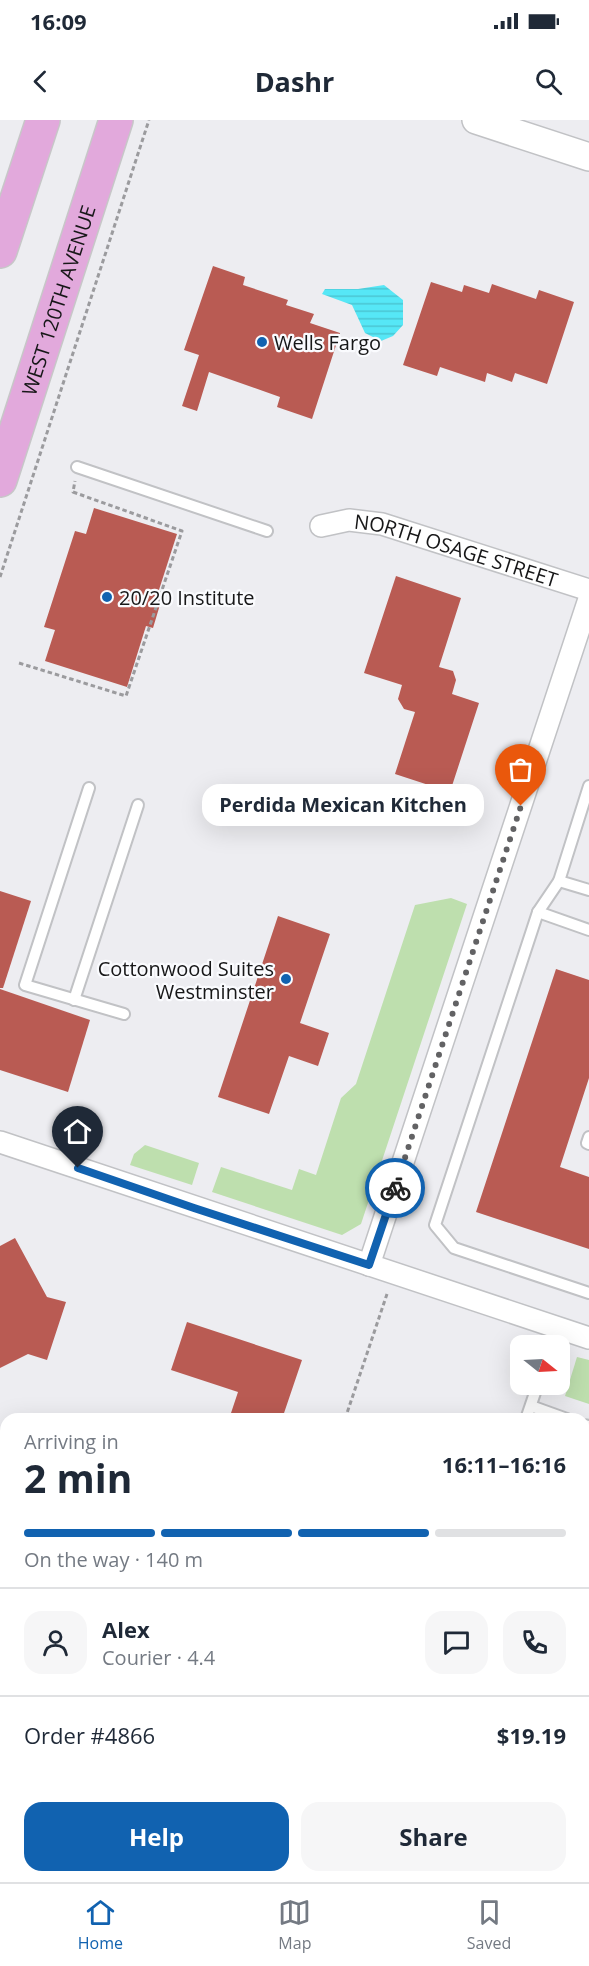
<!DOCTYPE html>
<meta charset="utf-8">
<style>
:root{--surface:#fff;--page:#f6f6f7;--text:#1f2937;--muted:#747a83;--line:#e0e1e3;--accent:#1162b0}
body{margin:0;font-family:"Open Sans",sans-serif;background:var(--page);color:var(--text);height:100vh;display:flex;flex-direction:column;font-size:22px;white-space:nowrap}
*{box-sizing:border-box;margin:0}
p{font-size:20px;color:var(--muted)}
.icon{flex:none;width:33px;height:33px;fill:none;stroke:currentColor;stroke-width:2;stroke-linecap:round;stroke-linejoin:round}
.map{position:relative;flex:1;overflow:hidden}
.side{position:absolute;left:0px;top:1293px;width:590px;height:470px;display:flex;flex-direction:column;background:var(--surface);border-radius:18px 18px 0 0;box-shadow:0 6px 24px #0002}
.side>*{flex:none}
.needle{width:39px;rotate:108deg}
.controls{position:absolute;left:510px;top:1215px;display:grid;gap:12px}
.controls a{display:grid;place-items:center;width:60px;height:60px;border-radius:12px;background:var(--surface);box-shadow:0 6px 24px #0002;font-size:30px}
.pin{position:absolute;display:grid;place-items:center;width:51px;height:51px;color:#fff;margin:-62px -26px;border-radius:50% 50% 50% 0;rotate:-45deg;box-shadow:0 0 6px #0007}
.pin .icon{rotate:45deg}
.courier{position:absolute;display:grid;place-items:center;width:60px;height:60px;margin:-30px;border:4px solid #1162b0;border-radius:50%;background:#fff;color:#222;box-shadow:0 2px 8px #0007}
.bubble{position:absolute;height:42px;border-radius:18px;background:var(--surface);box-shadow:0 6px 24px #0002;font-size:20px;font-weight:700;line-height:42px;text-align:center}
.headline em{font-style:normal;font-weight:700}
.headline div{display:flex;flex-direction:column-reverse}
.headline{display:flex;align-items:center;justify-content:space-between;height:102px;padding:0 24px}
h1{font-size:39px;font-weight:700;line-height:45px}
.bar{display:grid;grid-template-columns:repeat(4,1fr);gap:9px 6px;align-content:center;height:72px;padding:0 24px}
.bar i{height:8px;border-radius:4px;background:var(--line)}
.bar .current{background:var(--accent)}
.bar p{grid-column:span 4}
.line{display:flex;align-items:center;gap:15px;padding:0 24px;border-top:2px solid var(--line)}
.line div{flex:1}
.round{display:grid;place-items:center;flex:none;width:63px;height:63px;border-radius:18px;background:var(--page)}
.button{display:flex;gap:12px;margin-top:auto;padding:12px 24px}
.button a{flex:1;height:69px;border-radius:18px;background:var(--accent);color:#fff;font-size:24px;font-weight:700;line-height:69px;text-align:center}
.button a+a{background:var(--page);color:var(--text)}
.status{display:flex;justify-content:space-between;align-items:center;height:42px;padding:0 30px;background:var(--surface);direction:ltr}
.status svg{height:16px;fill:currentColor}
header{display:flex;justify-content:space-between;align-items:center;height:78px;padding:0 24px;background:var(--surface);font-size:27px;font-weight:700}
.menu{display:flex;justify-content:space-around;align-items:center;height:84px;border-top:2px solid var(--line);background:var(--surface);font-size:16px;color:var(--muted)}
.menu a{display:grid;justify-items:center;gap:3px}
.menu .current{color:var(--accent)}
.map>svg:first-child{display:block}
</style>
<div class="status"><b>16:09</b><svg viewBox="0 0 49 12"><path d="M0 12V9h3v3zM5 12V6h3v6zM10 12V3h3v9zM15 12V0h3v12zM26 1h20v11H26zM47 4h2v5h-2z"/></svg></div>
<header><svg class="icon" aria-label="back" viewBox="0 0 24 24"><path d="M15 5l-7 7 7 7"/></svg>Dashr<svg class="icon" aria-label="search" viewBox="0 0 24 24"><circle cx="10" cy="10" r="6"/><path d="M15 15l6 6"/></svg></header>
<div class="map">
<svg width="589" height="1762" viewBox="0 0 589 1762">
<defs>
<pattern id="water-rules" width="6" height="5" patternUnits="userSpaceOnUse" patternTransform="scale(1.5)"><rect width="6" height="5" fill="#56e7f6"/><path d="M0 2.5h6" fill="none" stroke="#4ac5d2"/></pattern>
</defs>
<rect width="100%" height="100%" fill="#ededf1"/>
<g fill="#bedfae">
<polygon points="451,778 467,784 361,1104 342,1115 212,1072 221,1047 292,1070 299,1049 316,1055 341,978 356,964 415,785"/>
<polygon points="145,1025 199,1043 192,1065 130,1045 134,1034"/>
<polygon points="577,1237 589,1240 589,1284 565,1276"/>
<polygon points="584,1620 589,1622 589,1762 342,1762 344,1756 584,1756"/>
</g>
<polygon fill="url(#water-rules)" points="384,165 403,180 403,205 393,216 381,221 365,213 352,185 322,174 325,169 358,169"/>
<g fill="#b95b53">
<polygon points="213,146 245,157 243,165 288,180 286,185 314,194 310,203 340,213 312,299 277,287 280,277 209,252 197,291 182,286 199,235 184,230"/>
<polygon points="431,162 462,172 464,165 489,173 492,164 536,179 539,170 574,182 547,264 515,253 512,262 487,253 485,262 440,247 437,256 403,245"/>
<polygon points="94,388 177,414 157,476 162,478 153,508 146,506 127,567 45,541 55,510 44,507 75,411 86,414"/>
<polygon points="396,456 461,478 439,547 453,551 456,560 452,574 479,583 450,672 395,654 415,592 404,589 398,579 402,565 364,553"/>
<polygon points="0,771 31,781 3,868 0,868"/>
<polygon points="278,796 330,814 300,903 329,913 318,946 289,936 269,994 218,977"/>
<polygon points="556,849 589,860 589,958 560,1047 589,1057 589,1129 476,1092"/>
<polygon points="0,869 90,900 68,972 0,950"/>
<polygon points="15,1118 47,1177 66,1182 47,1240 28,1234 0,1248 0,1126"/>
<polygon points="187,1202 302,1240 282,1299 229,1299 238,1272 171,1250"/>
</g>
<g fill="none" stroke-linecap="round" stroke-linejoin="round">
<defs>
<g id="service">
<polyline points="77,347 267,411"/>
<polyline points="589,666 559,761 589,770"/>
<polyline points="89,668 25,865 124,894"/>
<polyline points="559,761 538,792 435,1105 454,1128 589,1173"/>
<polyline points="538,792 589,810"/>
<polyline points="74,880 138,685"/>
<polyline points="589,1017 587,1023 589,1024"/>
<polyline points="551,1226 557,1207"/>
<polyline points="531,1286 567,1299"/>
<polyline points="526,1299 538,1264"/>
<polyline points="584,1305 589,1306"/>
<polyline points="584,1369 589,1371"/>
<polyline points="584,1575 589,1577"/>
</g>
<g id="minor">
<path id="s1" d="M 321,406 L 349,400 L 382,404 L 589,470"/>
<polyline points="0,1022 589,1218"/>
<polyline points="369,1145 589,479"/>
</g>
<polyline id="tertiary" points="476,0 589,37"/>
<g id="primary">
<polyline points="0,131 43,0"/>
<path id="s2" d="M 0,360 L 116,0"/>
</g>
</defs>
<use href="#service" stroke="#c1c2c5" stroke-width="14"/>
<use href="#minor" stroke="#c1c2c5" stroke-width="24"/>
<use href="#tertiary" stroke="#c1c2c5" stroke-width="30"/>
<use href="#primary" stroke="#c7c7c8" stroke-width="36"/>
<g stroke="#9b9b9e" stroke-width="3" stroke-dasharray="4.5 3" stroke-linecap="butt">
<polyline points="0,457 149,0"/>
<polyline points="19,543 126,576 182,411 73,372 75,361"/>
<polyline points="345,1299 387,1174"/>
<polyline points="293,1762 293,1756"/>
</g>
<use href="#service" stroke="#fff" stroke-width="10"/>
<use href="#minor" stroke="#fff" stroke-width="21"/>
<use href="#tertiary" stroke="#fff" stroke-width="27"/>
<use href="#primary" stroke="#e2a9dc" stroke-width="33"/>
</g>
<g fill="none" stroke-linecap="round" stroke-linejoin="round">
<polyline stroke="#626264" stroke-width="6" stroke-dasharray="0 10.8" points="395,1068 521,686"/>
<polyline stroke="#1162b0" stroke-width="8" points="78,1048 194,1088 369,1145 395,1068"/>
</g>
<g fill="#1162b0" stroke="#fafbfe" stroke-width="2">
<circle cx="262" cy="222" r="6"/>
<circle cx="107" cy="477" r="6"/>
<circle cx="286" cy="859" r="6"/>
</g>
<g text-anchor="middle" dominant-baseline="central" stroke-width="4.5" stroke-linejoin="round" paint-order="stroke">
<g font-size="20" fill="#171718" stroke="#fafbfe">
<text stroke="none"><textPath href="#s2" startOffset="189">WEST 120TH AVENUE</textPath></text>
<text stroke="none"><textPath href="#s1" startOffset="140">NORTH OSAGE STREET</textPath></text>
</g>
<g font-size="20" fill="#171718" stroke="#fafbfe" text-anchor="start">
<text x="274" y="222">Wells Fargo</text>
<text x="119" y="477">20/20 Institute</text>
<text x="274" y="848" text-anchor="end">Cottonwood Suites<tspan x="274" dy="23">Westminster</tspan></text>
</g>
</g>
</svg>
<div class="controls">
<a><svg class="needle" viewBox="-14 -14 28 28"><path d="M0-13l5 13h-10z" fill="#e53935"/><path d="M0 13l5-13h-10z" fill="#747a83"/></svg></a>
</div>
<div class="pin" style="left:521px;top:686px;background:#ea580c"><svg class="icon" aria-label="bag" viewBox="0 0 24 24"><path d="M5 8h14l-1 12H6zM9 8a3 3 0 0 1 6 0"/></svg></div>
<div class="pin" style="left:78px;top:1048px;background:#1f2937"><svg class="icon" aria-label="home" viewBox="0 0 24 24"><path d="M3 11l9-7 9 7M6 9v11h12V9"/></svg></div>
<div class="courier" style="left:395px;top:1068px"><svg class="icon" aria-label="bike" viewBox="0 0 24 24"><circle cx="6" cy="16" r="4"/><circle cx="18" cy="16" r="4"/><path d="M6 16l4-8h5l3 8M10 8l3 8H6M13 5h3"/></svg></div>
<div class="bubble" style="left:202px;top:664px;width:282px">Perdida Mexican Kitchen</div>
<section class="side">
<div class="headline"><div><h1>2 min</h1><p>Arriving in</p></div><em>16:11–16:16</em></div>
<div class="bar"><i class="current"></i><i class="current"></i><i class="current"></i><i></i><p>On the way · 140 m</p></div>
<div class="line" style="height:108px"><a class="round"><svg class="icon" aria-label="person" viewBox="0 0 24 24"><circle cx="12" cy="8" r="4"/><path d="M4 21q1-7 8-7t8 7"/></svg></a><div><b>Alex</b><p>Courier · 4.4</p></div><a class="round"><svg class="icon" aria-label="chat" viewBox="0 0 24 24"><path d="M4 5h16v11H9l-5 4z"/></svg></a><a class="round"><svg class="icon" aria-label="phone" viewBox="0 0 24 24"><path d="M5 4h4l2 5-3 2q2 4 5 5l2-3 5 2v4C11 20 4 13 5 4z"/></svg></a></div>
<div class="line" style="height:78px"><div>Order #4866</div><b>$19.19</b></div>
<div class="button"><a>Help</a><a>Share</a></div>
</section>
</div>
<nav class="menu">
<a class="current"><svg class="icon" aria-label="home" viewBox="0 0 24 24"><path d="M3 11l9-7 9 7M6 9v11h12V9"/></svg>Home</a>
<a><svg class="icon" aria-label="map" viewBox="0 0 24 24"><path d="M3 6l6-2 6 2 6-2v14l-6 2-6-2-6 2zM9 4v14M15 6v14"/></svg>Map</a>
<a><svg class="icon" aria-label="saved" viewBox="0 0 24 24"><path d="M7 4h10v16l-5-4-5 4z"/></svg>Saved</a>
</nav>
